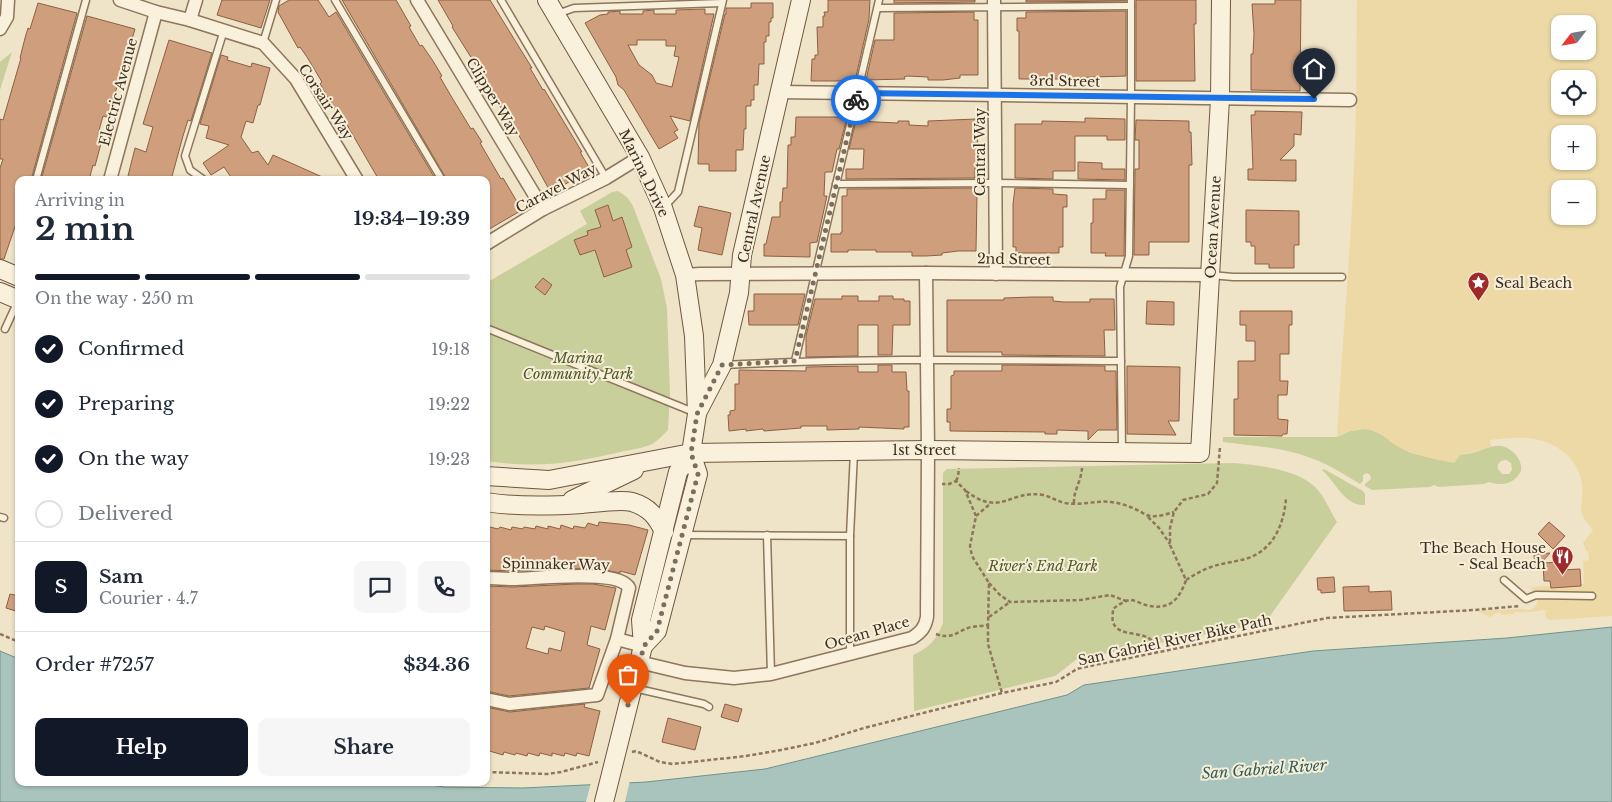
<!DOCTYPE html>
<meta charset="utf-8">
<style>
:root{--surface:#fff;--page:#f6f6f7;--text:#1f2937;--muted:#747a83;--line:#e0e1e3;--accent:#111827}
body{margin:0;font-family:"Libre Baskerville",serif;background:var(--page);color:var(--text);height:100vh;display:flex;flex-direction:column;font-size:19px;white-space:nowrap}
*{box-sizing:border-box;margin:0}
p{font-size:16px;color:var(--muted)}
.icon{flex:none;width:28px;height:28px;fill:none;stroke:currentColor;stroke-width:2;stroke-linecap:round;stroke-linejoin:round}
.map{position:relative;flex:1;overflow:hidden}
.sheet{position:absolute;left:15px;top:176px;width:475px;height:610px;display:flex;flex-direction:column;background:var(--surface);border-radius:10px;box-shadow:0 1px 4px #0004}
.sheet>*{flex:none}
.needle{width:32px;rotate:239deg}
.buttons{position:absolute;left:1551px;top:15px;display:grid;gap:10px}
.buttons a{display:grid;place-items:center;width:45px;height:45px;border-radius:10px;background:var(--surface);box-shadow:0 1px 4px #0004;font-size:25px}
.pin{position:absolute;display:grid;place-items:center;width:42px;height:42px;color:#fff;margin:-51px -21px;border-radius:50% 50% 50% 0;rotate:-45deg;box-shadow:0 0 5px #0007}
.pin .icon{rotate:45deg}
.courier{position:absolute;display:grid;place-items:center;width:50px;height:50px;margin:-25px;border:4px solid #1a73e8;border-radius:50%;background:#fff;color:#222;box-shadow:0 1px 6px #0007}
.head em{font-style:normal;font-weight:700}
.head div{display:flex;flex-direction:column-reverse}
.head{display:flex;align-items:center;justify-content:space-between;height:85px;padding:0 20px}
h1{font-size:32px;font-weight:700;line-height:38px}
.bar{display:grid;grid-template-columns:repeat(4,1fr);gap:8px 5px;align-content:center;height:60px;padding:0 20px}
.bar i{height:6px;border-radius:4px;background:var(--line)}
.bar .on{background:var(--accent)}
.bar p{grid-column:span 4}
.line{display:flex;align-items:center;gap:12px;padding:0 20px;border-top:1px solid var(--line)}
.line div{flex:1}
.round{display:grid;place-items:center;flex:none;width:52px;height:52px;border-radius:10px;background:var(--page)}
ol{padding:0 20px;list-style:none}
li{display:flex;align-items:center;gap:15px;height:55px}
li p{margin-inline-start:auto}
li .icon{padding:5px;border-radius:50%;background:var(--accent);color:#fff;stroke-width:4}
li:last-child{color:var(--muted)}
li i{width:28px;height:28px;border:2px solid var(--line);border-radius:50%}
.cta{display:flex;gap:10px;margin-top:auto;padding:10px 20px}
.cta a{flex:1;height:58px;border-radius:10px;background:var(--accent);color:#fff;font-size:20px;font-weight:700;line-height:58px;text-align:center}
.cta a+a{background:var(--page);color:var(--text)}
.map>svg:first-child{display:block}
</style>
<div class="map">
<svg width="1612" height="802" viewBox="0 0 1612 802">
<rect width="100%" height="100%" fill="#f0e4c8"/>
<g fill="#c9cf9b" fill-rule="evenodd">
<polygon points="12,52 0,90 0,62"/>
<path d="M 618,191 L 627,197 L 633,206 L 661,279 L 667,308 L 670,394 L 668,430 C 663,435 657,442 650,445 C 640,449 627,450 616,453 C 570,464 534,468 486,461 L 486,283 L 587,224 L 580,211 L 612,192 Z"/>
<path d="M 1363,429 C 1385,429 1398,454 1422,455 C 1437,456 1456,456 1472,453 C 1481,451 1492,444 1502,446 C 1513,449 1523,460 1521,471 C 1514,485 1501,486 1489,482 L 1484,484 L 1439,487 L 1434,485 L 1430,487 L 1372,490 L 1365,486 L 1365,484 L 1371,479 L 1370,475 L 1367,473 L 1363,475 L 1363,481 L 1360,484 C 1344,474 1326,463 1308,457 C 1281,447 1252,446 1223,442 L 1223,437 L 1337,437 L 1350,431 ZM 1506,460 L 1511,463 L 1512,470 L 1509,474 L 1502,474 L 1498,469 C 1497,464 1500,460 1506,460 Z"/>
<path d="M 1233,463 C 1257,465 1296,469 1314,486 C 1324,495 1330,511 1337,522 L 1265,623 L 1077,659 L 1055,676 L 914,711 L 913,655 C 929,648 937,639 943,623 L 943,473 L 947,469 Z"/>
<path d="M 1324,469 L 1363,491 L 1365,494 L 1365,505 C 1345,507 1335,481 1322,470 Z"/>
</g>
<path fill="#ecd9a5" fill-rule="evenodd" d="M 1357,0 L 1612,0 L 1612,616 L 1551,620 L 1546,618 L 1545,613 L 1547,611 L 1543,610 L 1531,612 L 1515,612 L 1514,614 L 1502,615 L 1498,612 L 1490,617 L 1477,611 L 1522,609 L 1530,610 C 1545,602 1533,596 1531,587 L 1584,584 L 1583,561 L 1589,560 L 1588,551 L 1586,551 L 1583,543 L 1593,530 C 1591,526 1586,523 1584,518 C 1578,509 1584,495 1582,484 C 1578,456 1552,439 1525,438 C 1513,437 1501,439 1490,440 L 1491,447 L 1474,452 L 1461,454 L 1454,463 C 1436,460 1418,456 1401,448 C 1393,445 1388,439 1382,435 C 1368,425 1350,429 1337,437 C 1343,327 1354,217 1356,107 C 1357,71 1356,35 1357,0 ZM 1560,24 L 1588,24 L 1588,51 L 1560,51 ZM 1560,79 L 1588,79 L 1588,106 L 1560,106 ZM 1560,134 L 1588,134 L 1588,161 L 1560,161 ZM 1560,189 L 1588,189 L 1588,216 L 1560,216 Z"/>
<polygon fill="#a9c4bc" stroke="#6f938a" points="1612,627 1612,802 0,802 0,651 19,659 19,782 411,782 444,787 523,788 646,782 765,769 1067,695 1084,685 1313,651 1507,638"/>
<polygon fill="#f0e4c8" points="630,780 625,802 586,802 591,782"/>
<g fill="#cf9f7d" stroke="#8d5f41" fill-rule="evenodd">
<polygon points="222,0 270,0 261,28 217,15"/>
<polygon points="289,0 318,0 329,17 336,12 436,180 379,180 340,113 338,114 328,98 320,84 322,82 307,57 300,47 298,48 278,12 279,6"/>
<polygon points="342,0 396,0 411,26 409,27 420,46 422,45 433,61 442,76 440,77 451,96 471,129 473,128 482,142 480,143 501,179 503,178 522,210 486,231 486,180 447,180"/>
<polygon points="438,0 490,0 532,68 530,68 543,90 544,89 582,152 580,152 590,169 551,193 529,153 503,108 501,108 493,94 494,94 452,27 453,26"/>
<polygon points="828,0 870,0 869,19 855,81 811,81 812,59 815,59 815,55 818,55 817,27 823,27 823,16 825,16 824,12 828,12"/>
<polygon points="894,0 975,0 975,2 894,3"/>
<polygon points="1026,0 1126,0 1126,1 1026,2"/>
<polygon points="1136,0 1196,0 1196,24 1194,24 1195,81 1136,81"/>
<polygon points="1275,0 1301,0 1300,91 1251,90 1251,54 1253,54 1254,34 1252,4 1275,4"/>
<polygon points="38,3 77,13 31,180 19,180 19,215 4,259 0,259 0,168 3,159 0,159 0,119 3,120 21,58 20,58 25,38 28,28 30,29"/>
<polygon points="751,3 773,3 773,18 771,18 771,22 769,22 769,36 766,36 766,42 764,42 764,64 759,64 758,85 754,85 754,100 751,100 751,106 746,106 746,129 744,129 743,150 736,150 736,171 709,171 709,164 698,164 699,123 725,14 726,14 726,8 751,8"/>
<path d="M 705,9 L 705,14 L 714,14 L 690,121 L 670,116 L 678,130 L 674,132 L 678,138 L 659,149 L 624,90 L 618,85 L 616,77 L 585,23 L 600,15 L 608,14 L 608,12 L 620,11 L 620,14 L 643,14 L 643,11 L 654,10 L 654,14 L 676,14 L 676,10 ZM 637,40 L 666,40 L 666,46 L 676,46 L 674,56 L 679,57 L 672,87 L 656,83 L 652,75 L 639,65 L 628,45 L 637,45 Z"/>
<polygon points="1126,11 1126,76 1064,78 1064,79 1019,79 1019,31 1017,31 1017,18 1026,18 1026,12"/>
<polygon points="974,12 974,20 978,20 978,75 960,75 960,78 943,80 928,80 928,77 907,76 904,77 905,79 866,80 875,40 894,40 894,13"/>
<polygon points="87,16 135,29 118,87 117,87 107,117 103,116 98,134 103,136 95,166 93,165 89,180 41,180"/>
<polygon points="169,40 212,53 191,121 188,120 183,136 171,180 127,180 135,148 146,152 153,127 143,124"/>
<polygon points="221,55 228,57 227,60 251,67 252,63 270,68 260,105 258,105 253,123 246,121 241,137 252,153 258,151 268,165 273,155 329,180 233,180 224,167 211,175 203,163 229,145 206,138 209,126 200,124"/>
<polygon points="1255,111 1302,112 1301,135 1294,134 1294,146 1280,160 1296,160 1296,181 1248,180 1248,169 1253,169 1251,115 1255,115"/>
<polygon points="796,117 835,117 846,118 846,121 839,149 837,149 832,172 825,172 824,196 827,196 817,242 810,243 810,257 764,256 764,244 766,244 772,217 780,217 780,202 782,202 783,188 787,188 788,145 791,145 791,137 795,137"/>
<polygon points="1085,118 1125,119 1125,140 1107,140 1107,136 1075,136 1075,171 1053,171 1053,179 1015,178 1015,124 1042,124 1042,121 1085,122"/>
<polygon points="976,119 978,146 976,146 977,168 975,168 975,178 846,179 846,169 863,169 864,149 849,149 856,121 898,123 898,121 909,121 909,125 928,126 928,121"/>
<polygon points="1136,120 1189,121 1189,132 1191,132 1192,165 1189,165 1189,242 1149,242 1149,255 1134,255 1135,169 1139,169 1139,140 1135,140"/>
<polygon points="1078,162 1102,163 1102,169 1125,169 1125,180 1078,179"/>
<polygon points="975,188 975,195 977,195 976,251 958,251 942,253 942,255 926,256 912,256 912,252 876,252 876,250 848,250 848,252 831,252 831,234 841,234 841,232 842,232 842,196 847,196 847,189"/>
<polygon points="1015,188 1053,189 1053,194 1067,195 1067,207 1063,207 1063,247 1059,247 1059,253 1016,253 1016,247 1013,247 1013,204"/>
<polygon points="1106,190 1125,190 1124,256 1105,256 1106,253 1091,253 1091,223 1093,223 1093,199 1106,199"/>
<polygon points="608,205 613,221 622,217 632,247 626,250 632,267 604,277 595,250 580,255 574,240 588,235 587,231 601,227 595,210"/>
<polygon points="699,206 731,213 722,255 698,250 702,228 694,226"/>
<polygon points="1246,210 1299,211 1299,245 1294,245 1294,268 1269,268 1269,264 1255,264 1255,246 1251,246 1251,242 1246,242"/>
<polygon points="543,278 552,285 545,295 535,287"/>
<polygon points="754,294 805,294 798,325 749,325 748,311 754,311"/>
<polygon points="842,296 858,296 858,301 879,301 879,296 893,296 893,299 904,299 904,301 910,301 910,325 893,325 892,355 878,355 878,325 858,325 858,356 806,357 806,336 815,299 842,299"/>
<polygon points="1032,297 1053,297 1053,301 1064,302 1090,302 1090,299 1114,299 1115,330 1104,330 1105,356 1002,355 1002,352 947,352 947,300 1004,300 1004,298"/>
<polygon points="1147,301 1174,302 1174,325 1146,324"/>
<polygon points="1240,311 1292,311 1292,325 1289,325 1289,354 1280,354 1280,381 1288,381 1287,395 1278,395 1278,419 1288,420 1287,434 1283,434 1282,436 1234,435 1234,399 1238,399 1238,361 1255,361 1255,341 1246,341 1246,325 1240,325"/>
<polygon points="878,365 892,365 892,372 906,372 907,391 909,391 909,427 904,427 904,429 859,427 859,429 827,430 827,426 801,426 801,428 764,431 763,429 746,431 746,429 729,431 728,415 730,415 730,411 735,410 735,384 739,384 739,370 806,371 806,367 858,366 858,372 878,372"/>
<polygon points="1002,365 1105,366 1105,371 1116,371 1117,430 1098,430 1088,440 1088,431 1057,430 1057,434 1045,434 1045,432 950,431 950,422 947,422 947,409 951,409 951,376 954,375 954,371 1002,371"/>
<polygon points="1127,366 1180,367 1179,421 1168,421 1176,435 1127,434"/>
<polygon points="599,522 629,525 648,530 635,575 620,571 620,573 594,568 513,571 486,570 486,526 498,529 500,527 511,530 512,527 523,529 524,527 535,529 536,526 548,529 548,526 560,529 561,525 573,529 574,526 585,528 588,523 598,526"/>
<polygon points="1549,522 1565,536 1553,549 1538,534"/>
<polygon points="1550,553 1535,570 1534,554"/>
<polygon points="1560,562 1561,570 1580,569 1581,586 1551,588 1550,581 1544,581 1543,563"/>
<polygon points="1334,577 1335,592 1321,593 1321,590 1318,590 1317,578"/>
<path d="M 576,584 L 593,584 L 616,588 L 605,630 L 591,626 L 587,645 L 600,649 L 589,688 L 509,696 L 486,691 L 486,586 L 513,587 ZM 545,626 L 565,632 L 561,651 L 549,648 L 548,654 L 526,648 L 532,627 L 544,630 Z"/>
<polygon points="1369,586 1369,592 1391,591 1392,610 1344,611 1343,587"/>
<polygon points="10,594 19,596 19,612 6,608"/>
<polygon points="585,704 584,707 600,711 589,756 577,753 576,756 565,753 564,756 552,753 552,756 540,753 539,756 528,753 527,756 516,753 515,755 504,752 503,755 486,750 486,707 510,712"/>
<polygon points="725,704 742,709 738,722 721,717"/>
<polygon points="668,718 701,727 695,750 662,742"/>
</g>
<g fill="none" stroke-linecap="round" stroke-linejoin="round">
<defs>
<g id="lane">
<polyline points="335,0 442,180"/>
<polyline points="501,0 606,178"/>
<polyline points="878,8 1131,6"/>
<polyline points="557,14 574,8 722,3"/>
<polyline points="263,43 276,0"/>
<polyline points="36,180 86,0"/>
<polyline points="204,180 190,170 185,156 224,30"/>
<polyline points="836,184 995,183 1130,185"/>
<polyline points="665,206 678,192 723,0"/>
<polyline points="1211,275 1233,277 1342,277"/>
<polyline points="486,328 696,413"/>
<polyline points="5,329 18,301"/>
<polyline points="795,361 879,0"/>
<path d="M 724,365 C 856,358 988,360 1121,361"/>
<polyline points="1122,450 1120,287 1129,256 1131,96 1131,0"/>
<polyline points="0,517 4,518"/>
<polyline points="685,535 850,536 850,655"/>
<polyline points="767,535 771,674"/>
<polyline points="850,536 854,452"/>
<polyline points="1504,580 1526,599 1536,595 1592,596"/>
<polyline points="634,688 704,704 709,707"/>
</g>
<g id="street">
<polyline points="120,0 156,12 190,20 263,43 296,79 357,180"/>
<polyline points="417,0 543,209"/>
<polyline points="994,0 996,274"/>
<polyline points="190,20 196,0"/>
<polyline points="0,29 7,17 8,0"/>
<polyline points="779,92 1350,100"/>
<polyline points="110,180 156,12"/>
<polyline points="486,244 543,209 606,178 640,157"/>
<polyline points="685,275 700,274 926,273 1211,275"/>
<path d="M 486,578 C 495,578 504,579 513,579 C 534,579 620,568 629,588 L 617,639 L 597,695 L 509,704 L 486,699"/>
<polyline points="617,639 643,646"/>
<path d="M 639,662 L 685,673 L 734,678 L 771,674 L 912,638 C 921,632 925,628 927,617 L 928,450 L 926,273"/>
</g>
<g id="secondary">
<polyline points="547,0 640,157 663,208 685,275 694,336 697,414 691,453 678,472 641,620 643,646 604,802"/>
<polyline points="0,269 19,277"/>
<polyline points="0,292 19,300"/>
<polyline points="697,413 722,365 739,293 742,255 801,0"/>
<polyline points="486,476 549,480 691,453 928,450 1200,453 1220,99 1221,0"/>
<polyline points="572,500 634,470"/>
<path d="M 486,502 C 517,507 551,506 582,504 C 594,503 621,499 632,502 C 649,507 657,517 664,532"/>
<polyline points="643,646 657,631 698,474 691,453"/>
</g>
</defs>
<use href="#lane" stroke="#8d765c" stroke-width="9"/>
<use href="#street" stroke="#8d765c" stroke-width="15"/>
<use href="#secondary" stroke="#6f573f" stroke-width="20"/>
<g stroke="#8d765c" stroke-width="2.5" stroke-dasharray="4 2.5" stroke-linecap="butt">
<polyline points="956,481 958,477 959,468"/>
<path d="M 966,491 C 1001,518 1010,489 1043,495 C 1051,497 1057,501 1065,503 C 1081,506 1096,500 1111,502 C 1120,503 1129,506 1137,510 C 1142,512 1146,516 1151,516 C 1159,517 1167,514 1174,512"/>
<path d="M 1074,503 C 1073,492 1081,482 1082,468"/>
<polyline points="976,516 990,504"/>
<polyline points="1148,517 1159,528 1170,544"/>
<path d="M 1186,580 C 1194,575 1202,570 1211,567 C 1222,563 1234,562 1245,559 C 1273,551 1284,525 1286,498"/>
<polyline points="989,583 1000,595 1010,602 1081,600 1110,595 1126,601"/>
<polyline points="989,617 1010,602"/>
<polyline points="988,625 988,644 1002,693"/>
<polyline points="0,634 19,642"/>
<path d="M 936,634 C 953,640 957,631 971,627 C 977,626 983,626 988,625 L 989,583 L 972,556 L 970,546 L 976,516 L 965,490 L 956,481 L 949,484 L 942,484"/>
<path d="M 1157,652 C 1156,649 1155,644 1152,641 C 1143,630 1118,638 1113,622 C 1112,618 1113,613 1113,609 C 1118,605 1124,601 1130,600 C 1135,600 1141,604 1146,605 C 1168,611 1179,601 1186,580 L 1170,545 L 1170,528 L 1174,512 L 1183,500 L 1208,494 L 1217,483 L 1220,447"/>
<polyline points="632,752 636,751 660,762 673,764 746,756 781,750 815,743 864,728 1002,693 1056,682 1077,669 1085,667 1327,618 1474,610 1520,606"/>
<polyline points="486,772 547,774 561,772 598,762"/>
</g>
<use href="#lane" stroke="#faf1dc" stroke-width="6"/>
<use href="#street" stroke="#faf1dc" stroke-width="12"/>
<use href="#secondary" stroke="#faf1dc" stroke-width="18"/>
</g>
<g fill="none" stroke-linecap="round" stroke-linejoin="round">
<polyline stroke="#7c6e5b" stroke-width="5" stroke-dasharray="0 9" points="628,705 644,646 657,631 698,474 691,453 697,414 722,365 795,361 856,100"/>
<polyline stroke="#1a73e8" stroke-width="6" points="856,100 857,93 1314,99"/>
</g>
<defs>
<symbol id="sight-pin" viewBox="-11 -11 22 30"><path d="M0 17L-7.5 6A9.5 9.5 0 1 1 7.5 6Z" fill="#9e2a2b" stroke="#f7eed8"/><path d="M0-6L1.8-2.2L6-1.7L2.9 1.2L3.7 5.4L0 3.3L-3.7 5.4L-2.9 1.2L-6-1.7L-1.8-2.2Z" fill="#fff"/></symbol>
<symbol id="restaurant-pin" viewBox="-11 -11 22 30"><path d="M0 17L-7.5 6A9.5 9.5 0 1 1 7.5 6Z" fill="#9e2a2b" stroke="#f7eed8"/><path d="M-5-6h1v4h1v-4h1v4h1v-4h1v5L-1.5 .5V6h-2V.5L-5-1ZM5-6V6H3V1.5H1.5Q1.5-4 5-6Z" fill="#fff"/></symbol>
</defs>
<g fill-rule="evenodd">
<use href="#sight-pin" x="1466" y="270" width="25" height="34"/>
<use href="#restaurant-pin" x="1550" y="544" width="25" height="34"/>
</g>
<g text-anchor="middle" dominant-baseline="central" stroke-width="4" stroke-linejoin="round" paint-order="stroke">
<g font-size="14" fill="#3d2e20" stroke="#f7eed8">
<text transform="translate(1065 81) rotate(1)">3rd Street</text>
<text transform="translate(118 92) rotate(-75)">Electric Avenue</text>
<text transform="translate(493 97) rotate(59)">Clipper Way</text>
<text transform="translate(326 102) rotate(57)">Corsair Way</text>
<text transform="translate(980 152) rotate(-90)">Central Way</text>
<text transform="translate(644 173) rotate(64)">Marina Drive</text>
<text transform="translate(556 188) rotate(-28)">Caravel Way</text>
<text transform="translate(754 209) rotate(-78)">Central Avenue</text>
<text transform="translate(1213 227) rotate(-87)">Ocean Avenue</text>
<text transform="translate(1014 259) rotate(1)">2nd Street</text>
<text x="924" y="450">1st Street</text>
<text transform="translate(556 564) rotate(1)">Spinnaker Way</text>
<text transform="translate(867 633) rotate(-16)">Ocean Place</text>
<text transform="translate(1175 640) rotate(-12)">San Gabriel River Bike Path</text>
</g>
<g font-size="14" fill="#3d2e20" stroke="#f7eed8" text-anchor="start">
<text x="1495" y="283">Seal Beach</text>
<text x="1546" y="548" text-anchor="end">The Beach House<tspan x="1546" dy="16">- Seal Beach</tspan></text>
</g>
<g font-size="14" font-style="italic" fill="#4d5a26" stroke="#f7eed8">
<text x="578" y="358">Marina<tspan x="578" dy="16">Community Park</tspan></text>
<text x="1043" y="566">River's End Park</text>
</g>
<g font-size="15" font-style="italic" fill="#2f5d5a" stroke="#f7eed8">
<text transform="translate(1264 769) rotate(-4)">San Gabriel River</text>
</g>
</g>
</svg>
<div class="buttons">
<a><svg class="needle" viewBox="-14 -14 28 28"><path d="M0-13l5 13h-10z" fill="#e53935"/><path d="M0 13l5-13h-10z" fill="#747a83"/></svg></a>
<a><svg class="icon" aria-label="locate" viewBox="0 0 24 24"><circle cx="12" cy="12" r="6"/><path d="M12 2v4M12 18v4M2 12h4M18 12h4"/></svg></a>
<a>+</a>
<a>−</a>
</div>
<div class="pin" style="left:628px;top:705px;background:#ea580c"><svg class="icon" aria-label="bag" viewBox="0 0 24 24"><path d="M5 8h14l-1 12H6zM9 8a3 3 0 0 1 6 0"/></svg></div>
<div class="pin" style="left:1314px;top:99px;background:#1f2937"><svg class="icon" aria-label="home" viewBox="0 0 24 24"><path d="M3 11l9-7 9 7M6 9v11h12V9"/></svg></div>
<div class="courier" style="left:856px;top:100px"><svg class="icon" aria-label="bike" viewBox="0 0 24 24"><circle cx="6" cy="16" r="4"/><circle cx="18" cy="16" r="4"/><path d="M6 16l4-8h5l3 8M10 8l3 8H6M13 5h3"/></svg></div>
<section class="sheet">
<div class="head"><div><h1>2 min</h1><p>Arriving in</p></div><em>19:34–19:39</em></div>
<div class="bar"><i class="on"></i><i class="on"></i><i class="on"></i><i></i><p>On the way · 250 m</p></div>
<ol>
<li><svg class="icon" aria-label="check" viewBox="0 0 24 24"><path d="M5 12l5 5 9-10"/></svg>Confirmed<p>19:18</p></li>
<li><svg class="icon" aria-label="check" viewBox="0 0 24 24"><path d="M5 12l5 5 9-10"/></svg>Preparing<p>19:22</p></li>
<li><svg class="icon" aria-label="check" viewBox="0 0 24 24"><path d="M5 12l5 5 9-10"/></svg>On the way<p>19:23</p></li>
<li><i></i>Delivered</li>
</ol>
<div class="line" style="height:90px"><b class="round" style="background:var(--accent);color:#fff">S</b><div><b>Sam</b><p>Courier · 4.7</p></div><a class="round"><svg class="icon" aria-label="chat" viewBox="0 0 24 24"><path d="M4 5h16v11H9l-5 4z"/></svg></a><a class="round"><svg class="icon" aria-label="phone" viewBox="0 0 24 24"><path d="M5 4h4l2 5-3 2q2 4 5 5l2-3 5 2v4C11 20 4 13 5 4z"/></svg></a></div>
<div class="line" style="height:65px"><div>Order #7257</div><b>$34.36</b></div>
<div class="cta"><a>Help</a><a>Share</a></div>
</section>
</div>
